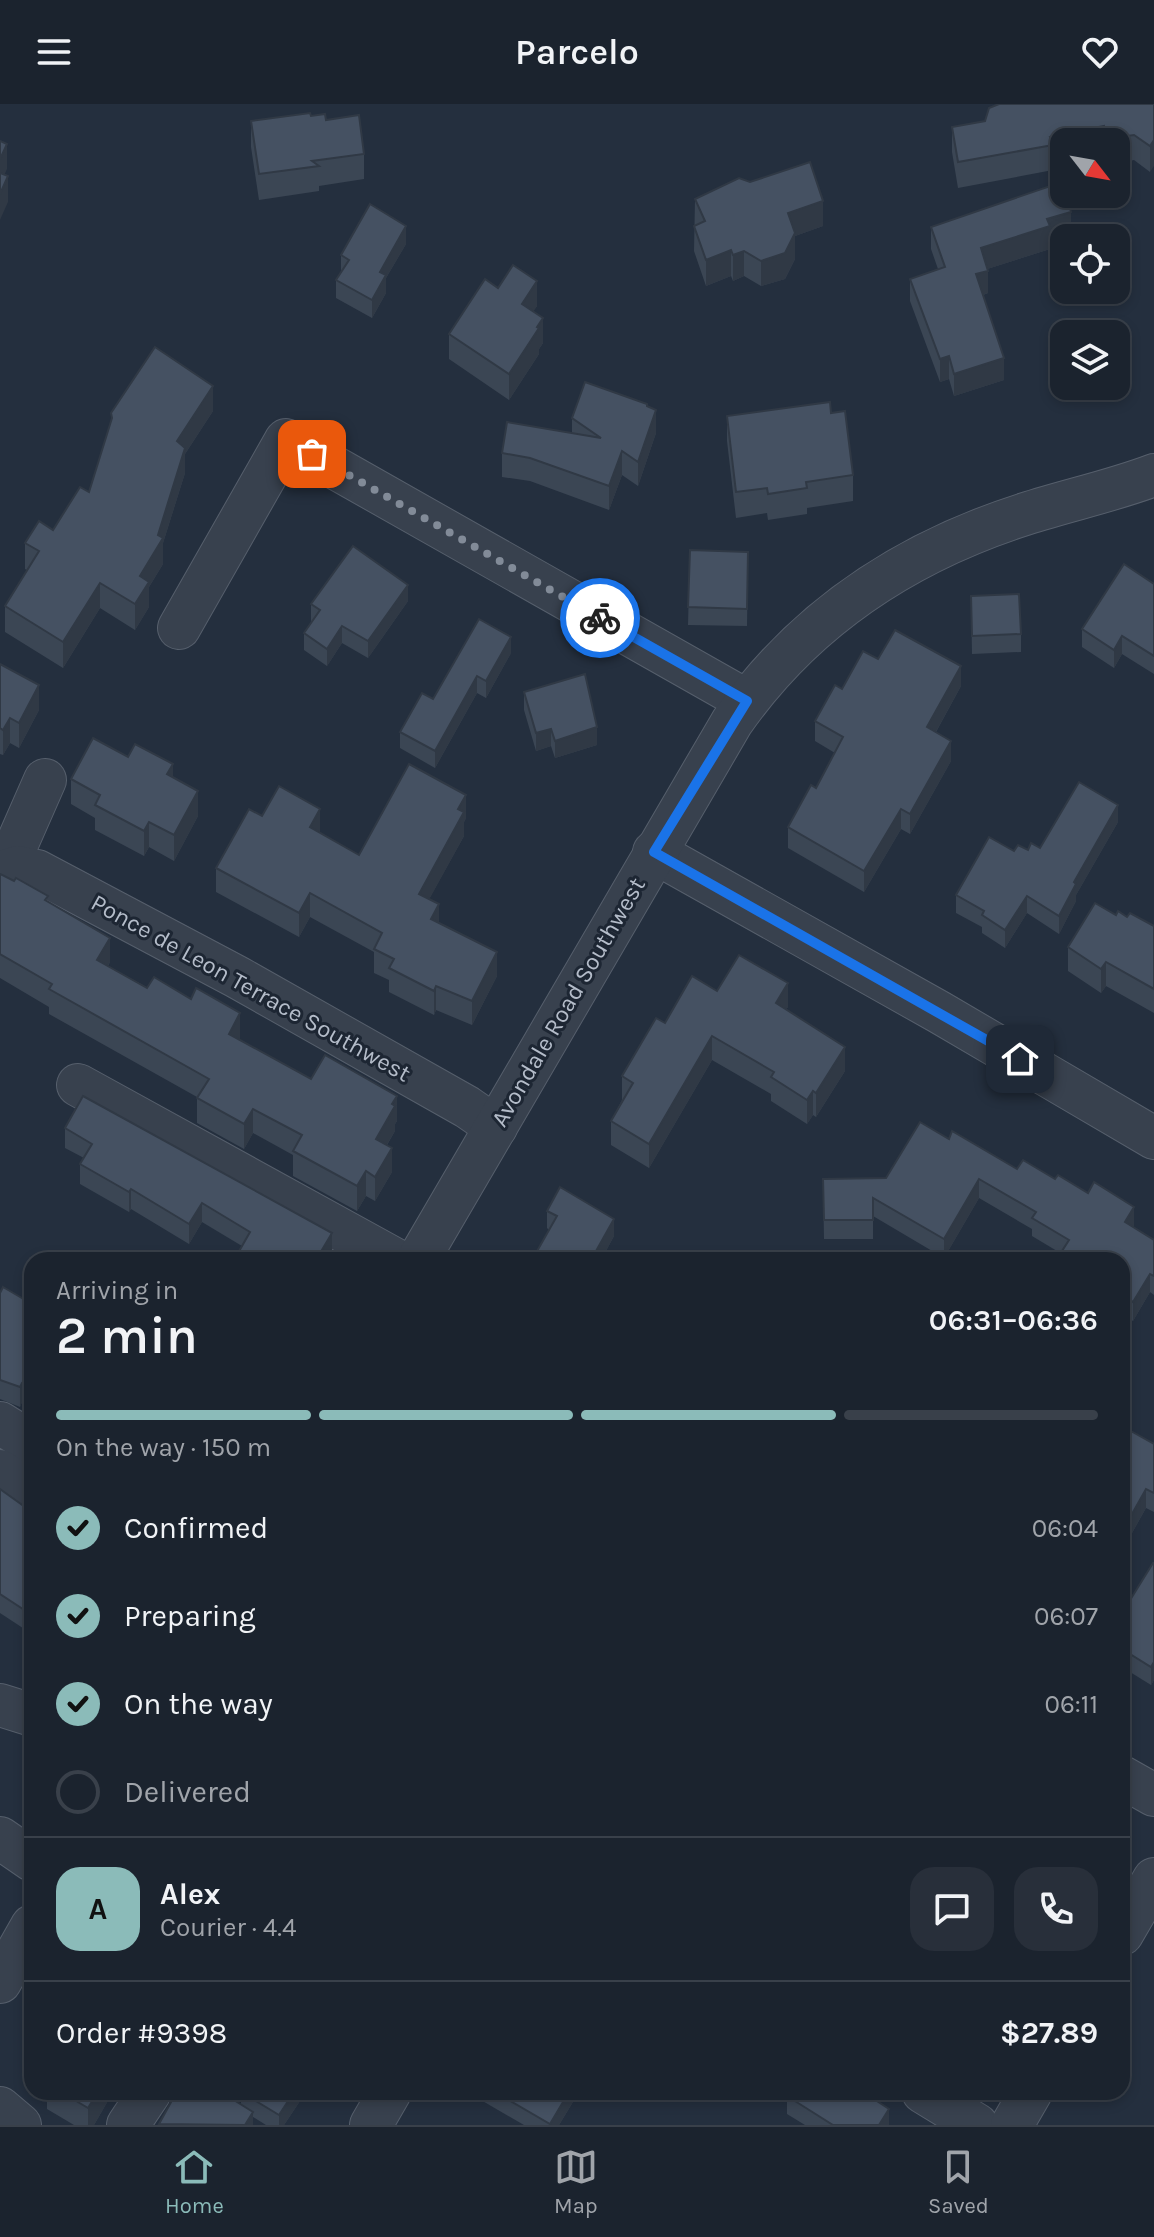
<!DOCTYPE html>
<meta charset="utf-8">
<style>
:root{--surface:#1b232e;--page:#282f3a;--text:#f1f3f6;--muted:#a0a4aa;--line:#39404a;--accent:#8bbbb9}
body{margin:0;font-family:Karla,sans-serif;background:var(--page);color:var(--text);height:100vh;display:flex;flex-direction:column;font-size:30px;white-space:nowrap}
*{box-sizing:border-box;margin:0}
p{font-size:26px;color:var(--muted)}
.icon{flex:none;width:44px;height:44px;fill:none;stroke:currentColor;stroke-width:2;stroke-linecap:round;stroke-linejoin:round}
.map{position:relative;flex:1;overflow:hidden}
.sheet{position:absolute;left:24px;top:1148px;width:1106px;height:848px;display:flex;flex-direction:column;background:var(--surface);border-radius:24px;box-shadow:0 4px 12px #0003,0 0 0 2px var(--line)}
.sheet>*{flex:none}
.needle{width:52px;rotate:121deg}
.fabs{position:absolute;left:1050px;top:24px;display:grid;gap:16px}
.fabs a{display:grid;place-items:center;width:80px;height:80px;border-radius:16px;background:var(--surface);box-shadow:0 4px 12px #0003,0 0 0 2px var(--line);font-size:40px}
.pin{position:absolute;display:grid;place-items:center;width:68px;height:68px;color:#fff;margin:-34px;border-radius:16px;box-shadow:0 4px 12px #0006}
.courier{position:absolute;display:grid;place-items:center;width:80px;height:80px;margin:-40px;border:6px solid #1a73e8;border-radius:50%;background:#fff;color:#222;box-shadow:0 2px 10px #0007}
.head em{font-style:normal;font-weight:600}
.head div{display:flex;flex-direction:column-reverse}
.head{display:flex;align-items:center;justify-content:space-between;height:136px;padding:0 32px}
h1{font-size:52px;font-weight:600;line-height:60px}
.bar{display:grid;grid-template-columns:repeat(4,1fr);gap:12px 8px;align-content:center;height:96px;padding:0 32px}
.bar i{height:10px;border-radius:6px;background:var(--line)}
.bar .selected{background:var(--accent)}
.bar p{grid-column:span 4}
.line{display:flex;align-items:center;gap:20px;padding:0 32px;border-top:2px solid var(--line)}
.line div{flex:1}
.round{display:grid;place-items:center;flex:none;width:84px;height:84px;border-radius:24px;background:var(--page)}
ol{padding:0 32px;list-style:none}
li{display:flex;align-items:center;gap:24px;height:88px}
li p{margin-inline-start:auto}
li .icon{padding:8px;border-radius:50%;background:var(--accent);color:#111;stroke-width:4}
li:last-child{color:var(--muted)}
li i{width:44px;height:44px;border:4px solid var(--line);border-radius:50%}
header{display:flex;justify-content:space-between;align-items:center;height:104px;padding:0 32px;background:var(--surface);font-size:36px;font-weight:600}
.tabs{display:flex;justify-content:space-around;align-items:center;height:112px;border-top:2px solid var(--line);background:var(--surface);font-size:22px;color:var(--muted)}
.tabs a{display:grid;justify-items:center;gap:4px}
.tabs .selected{color:var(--accent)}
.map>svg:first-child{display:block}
</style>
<header><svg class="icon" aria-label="menu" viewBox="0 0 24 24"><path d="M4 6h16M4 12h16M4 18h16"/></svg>Parcelo<svg class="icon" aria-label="heart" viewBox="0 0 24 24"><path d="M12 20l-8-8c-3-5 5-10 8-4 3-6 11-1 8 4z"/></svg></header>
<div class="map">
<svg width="1154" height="2021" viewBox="0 0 1154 2021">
<rect width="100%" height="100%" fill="#242f3e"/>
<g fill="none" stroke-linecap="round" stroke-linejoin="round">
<defs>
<g id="minor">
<polyline points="179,524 286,336 747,597"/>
<polyline points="654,748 939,908 1154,1034"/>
<polyline points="5,767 45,676"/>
<polyline points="0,769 18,763 37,767 237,873 467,1003 496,1023"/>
<polyline points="78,981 396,1156"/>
<path d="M 418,1156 L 732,618 C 804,515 906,448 1025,410 C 1068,396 1112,387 1154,371"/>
<polyline points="0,1319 32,1339"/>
<polyline points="0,1367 32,1389"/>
<polyline points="0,1601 32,1611"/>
<polyline points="1122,1673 1154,1691"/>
<polyline points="0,1734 32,1756"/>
<polyline points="1122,1830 1154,1775"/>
<polyline points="0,1878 32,1822"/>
<polyline points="923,1988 977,2021"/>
<polyline points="0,2004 20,2021"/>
<polyline points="128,2021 150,1988"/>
<polyline points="371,2021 390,1988"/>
<polyline points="1012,2021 1031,1988"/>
</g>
</defs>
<use href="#minor" stroke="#565f6c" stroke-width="44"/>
<use href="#minor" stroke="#38414e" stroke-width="42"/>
</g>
<g fill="#3b4654">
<polygon points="1154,0 1150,68 1134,56 1120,59 1119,54 1116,55 1116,38 1064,38 1064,56 1053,58 1053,66 958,84 952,48 952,23"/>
<polygon points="311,12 326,16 364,50 364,75 319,82 319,87 259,96 251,43 251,17"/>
<polygon points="695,95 823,122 795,132 795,155 785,175 761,182 744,172 733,177 731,172 706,182 694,147"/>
<polygon points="931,123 1071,131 1050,137 1050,145 987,165 988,189 983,191 1004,276 954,292 949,275 940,278 910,197 910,175 938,165 931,145"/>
<polygon points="406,140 386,174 386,189 372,214 336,194 336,176 341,169 341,151"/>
<polygon points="498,184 537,202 533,207 543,239 539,245 539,250 509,296 449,255 449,230"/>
<polygon points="647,303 656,329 638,382 622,371 609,406 530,377 502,373 502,349 572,329 572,314"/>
<polygon points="213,307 185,350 185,369 163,439 163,460 149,483 149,503 135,526 100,504 63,564 5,528 5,502 27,466 25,465 25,439 53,426 89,388 111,317 111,309"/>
<polygon points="831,309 853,371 853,397 807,404 807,410 768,416 767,409 736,414 727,337 727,312"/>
<polygon points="690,446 748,448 747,522 688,521"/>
<polygon points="1154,480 1154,570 1122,550 1114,564 1082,543 1082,525"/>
<polygon points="971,492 1021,530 1021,548 972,550"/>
<polygon points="408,497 368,554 342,539 327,562 304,546 304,529 312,518 311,517 311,500"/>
<polygon points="511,549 486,594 477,589 435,664 400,644 400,628 433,595"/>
<polygon points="878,555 961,582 936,628 951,657 910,730 901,725 864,788 788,744 788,723 816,684 835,649 815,637 815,617"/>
<polygon points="0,560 39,606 19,644 10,639 3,651 0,650"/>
<polygon points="524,588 597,641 555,654 551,642 536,647 524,606"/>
<polygon points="128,653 173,674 198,712 174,757 149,743 144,752 95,726 95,714 71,700 71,675"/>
<polygon points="262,712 320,729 359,751 466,714 464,718 464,732 429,795 439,819 497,872 472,921 436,906 434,911 389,888 389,876 374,869 374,848 310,813 299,833 216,788 216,764"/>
<polygon points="1118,718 1076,791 1076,797 1059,830 1027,809 1005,844 982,829 982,823 956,809 956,791 1014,747 1040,744"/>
<polygon points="0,770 48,798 110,858 108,862 240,934 239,936 311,975 397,1017 395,1020 395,1027 387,1041 392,1068 375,1097 366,1092 357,1107 293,1072 293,1051 253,1029 244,1045 197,1019 197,993 49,910 49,903 0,874"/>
<polygon points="1116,811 1127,813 1154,822 1154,909 1106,882 1101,889 1068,867 1068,843"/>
<polygon points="717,887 788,903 786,905 845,967 816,1013 813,1011 807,1020 771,997 771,990 712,956 649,1064 611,1041 611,1017 622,996 622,972"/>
<polygon points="65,1024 332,1148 242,1142 202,1118 189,1140 131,1105 129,1108 80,1080 80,1060 84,1054 65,1044"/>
<polygon points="949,1035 1017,1065 1134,1121 1133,1123 1154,1136 1154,1191 1150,1188 1133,1217 1122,1210 1122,1156 1062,1156 1062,1150 1032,1132 1032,1125 979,1094 944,1154 873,1112 873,1135 824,1135 823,1075 886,1074"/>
<polygon points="547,1107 614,1132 601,1156 532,1156 549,1126 547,1124"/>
<polygon points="0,1189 32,1200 32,1304 22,1298 20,1303 0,1295"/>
<polygon points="1122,1339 1154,1340 1154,1408 1146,1404 1132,1429 1122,1423"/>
<polygon points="0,1385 32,1408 32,1530 0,1509"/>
<polygon points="1154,1459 1154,1576 1151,1581 1122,1563 1122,1509"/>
<polygon points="32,1530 32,1566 24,1562 24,1543"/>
<polygon points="47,1988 113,1988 94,2021 74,2021 47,2005"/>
<polygon points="241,1988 306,1988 284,2021 266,2021 253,2013 253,2021 159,2021 176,1989 186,1994 241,2000"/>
<polygon points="474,1988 579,1988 559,2021 524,2021 474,1992"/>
<polygon points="591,1988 604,1988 600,1994"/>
<polygon points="787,1992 873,1994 889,2021 805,2021 787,2010"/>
</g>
<g fill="#303945">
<polygon points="1154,36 1154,62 1150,68 1150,42"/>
<polygon points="7,40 7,65 0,81 0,55"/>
<polygon points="8,72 8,98 0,116 0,90"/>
<polygon points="823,97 823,122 795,132 795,155 785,175 761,182 761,157 788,109"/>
<polygon points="1071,108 1071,131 1050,137 1050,145 981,167 981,144 1047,115"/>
<polygon points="406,122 406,140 386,174 386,189 372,214 372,196 380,168"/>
<polygon points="731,146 731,172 706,182 706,156"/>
<polygon points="744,147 744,172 733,177 733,151"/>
<polygon points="988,167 988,189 976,193 976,170"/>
<polygon points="537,177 537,202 522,225 522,200"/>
<polygon points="543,214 543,239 539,245 539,250 509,296 509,270"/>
<polygon points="949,252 949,275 940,278 940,255"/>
<polygon points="1004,254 1004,276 954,292 954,270"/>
<polygon points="213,282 213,307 185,350 185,369 163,439 163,460 149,483 149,503 135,526 135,500 140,472 158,431 177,337"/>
<polygon points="656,306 656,329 638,382 638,358"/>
<polygon points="622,347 622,371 609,406 609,382"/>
<polygon points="100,479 100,504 63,564 63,538"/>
<polygon points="408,481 408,497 368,554 368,537"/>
<polygon points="342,522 342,539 327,562 327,545"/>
<polygon points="1122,532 1122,550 1114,564 1114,546"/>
<polygon points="511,533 511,549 486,594 486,577"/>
<polygon points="961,562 961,582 927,644 927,623"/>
<polygon points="477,572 477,589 435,664 435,647"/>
<polygon points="39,581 39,606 19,644 19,619"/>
<polygon points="10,614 10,639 3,651 3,626"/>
<polygon points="597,623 597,641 555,654 555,637"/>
<polygon points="551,625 551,642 536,647 536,629"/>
<polygon points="951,637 951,657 910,730 910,710"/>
<polygon points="173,660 173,685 167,670"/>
<polygon points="198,687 198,712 174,757 174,731"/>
<polygon points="466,691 466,714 464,718 464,732 419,814 419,790 458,705"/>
<polygon points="1118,701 1118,718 1076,791 1076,797 1059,830 1059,812 1074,778"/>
<polygon points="320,705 320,728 310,747 310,723"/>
<polygon points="901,705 901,725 864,788 864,767"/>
<polygon points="149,718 149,743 144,752 144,727"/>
<polygon points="310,789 310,813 299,833 299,809"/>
<polygon points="1027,792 1027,809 1005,844 1005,826"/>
<polygon points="439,800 439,824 431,815"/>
<polygon points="110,834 110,858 97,881 97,856"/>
<polygon points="497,848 497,872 472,921 472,897"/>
<polygon points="1106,858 1106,882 1101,889 1101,865"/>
<polygon points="788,879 788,903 776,923 776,899"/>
<polygon points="436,882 436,906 434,911 434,887"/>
<polygon points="240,909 240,934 229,955 229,930"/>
<polygon points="712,932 712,956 649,1064 649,1040"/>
<polygon points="845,943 845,967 816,1013 816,989"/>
<polygon points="813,987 813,1011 807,1020 807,996"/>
<polygon points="397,992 397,1017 395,1020 395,1027 376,1059 376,1035"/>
<polygon points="253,1005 253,1029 244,1045 244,1020"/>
<polygon points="392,1044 392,1068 375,1097 375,1073"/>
<polygon points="366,1067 366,1092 357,1107 357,1082"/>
<polygon points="979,1075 979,1094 944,1154 944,1135"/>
<polygon points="131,1085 131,1105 129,1108 129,1088"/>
<polygon points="202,1099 202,1118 189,1140 189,1120"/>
<polygon points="1134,1103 1134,1121 1125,1137 1125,1118"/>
<polygon points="614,1115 614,1132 601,1156 591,1156"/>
<polygon points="332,1129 332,1148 328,1156 316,1156"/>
<polygon points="1150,1170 1150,1188 1133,1217 1133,1198"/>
<polygon points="22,1279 22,1298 20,1303 20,1283"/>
<polygon points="1146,1385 1146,1404 1132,1429 1132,1410"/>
<polygon points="1154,1558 1154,1576 1151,1581 1151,1563"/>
<polygon points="98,1988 113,1988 94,2021 88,2021 88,2004"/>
<polygon points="294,1988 306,1988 284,2021 279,2021 279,2011"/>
<polygon points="569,1988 579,1988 559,2021 550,2021"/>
<polygon points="889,2005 889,2021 879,2021"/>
<polygon points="253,2008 253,2021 245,2021"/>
</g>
<g fill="#455162" stroke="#303945" stroke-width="2">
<polygon points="999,0 1154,0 1154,36 1150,42 1134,31 1120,33 1119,28 1106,31 1104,22 1050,33 1053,41 958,58 952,23 985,17 989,4"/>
<polygon points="310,9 311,12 325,10 326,16 359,11 364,50 312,57 319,62 259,70 251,17"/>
<polygon points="0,37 7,40 0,55"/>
<polygon points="810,58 823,97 788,109 795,129 785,149 761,157 744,147 733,151 731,146 706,156 694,122 705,117 695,95 739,74 750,78"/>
<polygon points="0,69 8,72 0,90"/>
<polygon points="1062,78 1064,90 1066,90 1071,108 1047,115 1050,122 981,144 988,167 976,170 1004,254 954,270 949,252 940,255 910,175 945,163 931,123"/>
<polygon points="370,100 406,122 380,168 386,171 372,196 336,176 349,156 341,151"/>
<polygon points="513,161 537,177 522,200 543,214 537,223 539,224 509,270 449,230 485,175 498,184"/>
<polygon points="155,243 213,282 177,337 185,344 158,431 163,434 140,472 149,478 135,500 100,479 63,538 5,502 39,447 25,439 39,417 53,426 80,383 89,388 112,314 111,309"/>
<polygon points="585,278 647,300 647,302 656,306 638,358 622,347 609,382 530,354 502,349 507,318 601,334 572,314"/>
<polygon points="830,298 831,309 845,307 853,371 806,378 807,384 768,390 767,384 736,388 727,312"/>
<polygon points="353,442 408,481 368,537 342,522 327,545 304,529 320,506 311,500"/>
<polygon points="690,446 748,448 747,505 688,503"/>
<polygon points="1124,460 1154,480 1154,552 1122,532 1114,546 1082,525"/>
<polygon points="1019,490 1021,530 972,532 971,492"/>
<polygon points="479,515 511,533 486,577 477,572 435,647 400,628 422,589 433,595"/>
<polygon points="895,526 961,562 927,623 951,637 910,710 901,705 864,767 788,723 811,681 816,684 843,633 815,617 835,581 842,585 863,547 878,555"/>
<polygon points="0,560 39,581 19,619 10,614 3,626 0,624"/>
<polygon points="585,570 597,623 555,637 551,625 536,629 524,588"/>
<polygon points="93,634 128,653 135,640 173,660 167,670 198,687 174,731 149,718 144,727 95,701 100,691 71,675"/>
<polygon points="409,660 466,691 458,705 464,708 419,790 439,800 431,815 497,848 472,897 436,882 434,887 389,864 394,855 374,845 382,829 310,789 299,809 216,764 249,705 262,712 279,682 320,705 310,723 359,751"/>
<polygon points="1079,678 1118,701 1074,778 1076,780 1059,812 1027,792 1005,826 982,811 984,807 956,791 989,733 1014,747 1018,741 1028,746 1031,739 1040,744"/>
<polygon points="0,770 14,777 16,774 48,792 45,796 110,834 97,856 147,884 154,873 191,895 196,884 240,909 229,930 311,975 325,951 397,992 392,1000 395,1002 376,1035 392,1044 375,1073 366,1067 357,1082 293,1047 302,1031 253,1005 244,1020 197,994 209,975 49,885 52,880 0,850"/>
<polygon points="1095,799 1116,811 1118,807 1127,813 1130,809 1154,822 1154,885 1106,858 1101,865 1068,843"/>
<polygon points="739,851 788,879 776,899 845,943 816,989 813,987 807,996 771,973 774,968 712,932 649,1040 611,1017 633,979 622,972 656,914 665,919 692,872 717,887"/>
<polygon points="83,992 332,1129 316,1156 234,1156 250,1128 202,1099 189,1120 131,1085 129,1088 80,1060 92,1040 65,1024"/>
<polygon points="920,1018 949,1035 952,1027 1017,1065 1023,1056 1055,1075 1058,1071 1088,1089 1094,1078 1134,1103 1125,1118 1154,1136 1154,1172 1150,1170 1133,1198 1122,1191 1122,1156 1068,1156 1070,1152 1062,1147 1069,1136 1032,1114 1036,1108 979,1075 944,1135 873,1094 873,1116 824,1116 823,1075 886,1074"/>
<polygon points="560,1083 614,1115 591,1156 532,1156 557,1112 547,1107"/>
<polygon points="790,1149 801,1156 786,1156"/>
<polygon points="3,1183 32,1200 32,1284 22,1279 20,1283 0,1276 0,1189"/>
<polygon points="1129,1326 1154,1340 1154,1389 1146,1385 1132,1410 1122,1404 1122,1339"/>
<polygon points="0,1385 32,1408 32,1511 0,1490"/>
<polygon points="1153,1459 1154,1459 1154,1558 1151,1563 1122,1545 1122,1509"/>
<polygon points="32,1530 32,1547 24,1543"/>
<polygon points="61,1988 98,1988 88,2004"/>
<polygon points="190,1988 221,1988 253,2008 245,2021 159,2020 176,1989 186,1994"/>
<polygon points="241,1988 294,1988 279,2011"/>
<polygon points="495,1988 569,1988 550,2020"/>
<polygon points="789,1988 868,1988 873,1991 871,1993 889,2005 879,2021 833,2021 787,1992"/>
</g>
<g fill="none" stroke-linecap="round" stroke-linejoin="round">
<polyline stroke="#828b98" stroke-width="8" stroke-dasharray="0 14.4" points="312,350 600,514"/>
<polyline stroke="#1a73e8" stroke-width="10" points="600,514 747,597 654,748 1020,955"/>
</g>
<g text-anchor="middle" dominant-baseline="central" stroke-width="6" stroke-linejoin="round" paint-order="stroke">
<g font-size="24" fill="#b4bcc9" stroke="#1d2633">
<text transform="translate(251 884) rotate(29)">Ponce de Leon Terrace Southwest</text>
<text transform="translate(568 898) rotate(-60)">Avondale Road Southwest</text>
</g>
</g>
</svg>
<div class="fabs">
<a><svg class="needle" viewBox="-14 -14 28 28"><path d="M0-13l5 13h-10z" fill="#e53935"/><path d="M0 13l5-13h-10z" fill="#a0a4aa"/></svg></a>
<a><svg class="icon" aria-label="locate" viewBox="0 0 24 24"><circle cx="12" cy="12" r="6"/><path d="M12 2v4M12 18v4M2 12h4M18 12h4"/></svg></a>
<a><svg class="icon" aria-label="layers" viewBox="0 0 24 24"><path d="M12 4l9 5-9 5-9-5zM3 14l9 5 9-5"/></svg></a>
</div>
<div class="pin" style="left:312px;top:350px;background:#ea580c"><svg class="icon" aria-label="bag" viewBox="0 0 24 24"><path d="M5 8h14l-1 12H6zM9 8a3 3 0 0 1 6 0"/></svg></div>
<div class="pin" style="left:1020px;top:955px;background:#1f2937"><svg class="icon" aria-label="home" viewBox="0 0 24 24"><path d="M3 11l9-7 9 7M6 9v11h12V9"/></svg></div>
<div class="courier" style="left:600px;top:514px"><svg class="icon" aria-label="bike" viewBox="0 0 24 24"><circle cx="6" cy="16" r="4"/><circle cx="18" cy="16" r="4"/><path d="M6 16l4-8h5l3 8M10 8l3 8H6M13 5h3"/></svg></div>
<section class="sheet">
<div class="head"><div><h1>2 min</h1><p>Arriving in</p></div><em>06:31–06:36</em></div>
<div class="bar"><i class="selected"></i><i class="selected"></i><i class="selected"></i><i></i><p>On the way · 150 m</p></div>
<ol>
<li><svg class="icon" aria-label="check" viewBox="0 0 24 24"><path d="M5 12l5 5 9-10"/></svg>Confirmed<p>06:04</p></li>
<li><svg class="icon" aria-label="check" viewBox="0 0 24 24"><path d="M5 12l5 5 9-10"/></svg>Preparing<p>06:07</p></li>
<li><svg class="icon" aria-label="check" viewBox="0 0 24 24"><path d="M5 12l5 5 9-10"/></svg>On the way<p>06:11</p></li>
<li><i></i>Delivered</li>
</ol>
<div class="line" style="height:144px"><b class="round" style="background:var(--accent);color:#111">A</b><div><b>Alex</b><p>Courier · 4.4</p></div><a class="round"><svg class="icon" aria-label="chat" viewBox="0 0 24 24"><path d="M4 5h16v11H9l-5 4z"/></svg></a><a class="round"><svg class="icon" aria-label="phone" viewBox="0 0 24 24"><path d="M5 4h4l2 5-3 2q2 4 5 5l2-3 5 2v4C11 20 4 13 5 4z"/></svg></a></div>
<div class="line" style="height:104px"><div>Order #9398</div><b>$27.89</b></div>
</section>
</div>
<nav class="tabs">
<a class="selected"><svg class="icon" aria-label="home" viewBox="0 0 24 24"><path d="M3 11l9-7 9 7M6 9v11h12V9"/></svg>Home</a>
<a><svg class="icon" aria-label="map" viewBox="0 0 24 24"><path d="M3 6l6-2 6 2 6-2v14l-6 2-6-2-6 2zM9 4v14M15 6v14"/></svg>Map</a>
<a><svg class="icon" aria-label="saved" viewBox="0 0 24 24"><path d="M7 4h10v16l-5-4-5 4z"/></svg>Saved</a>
</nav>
